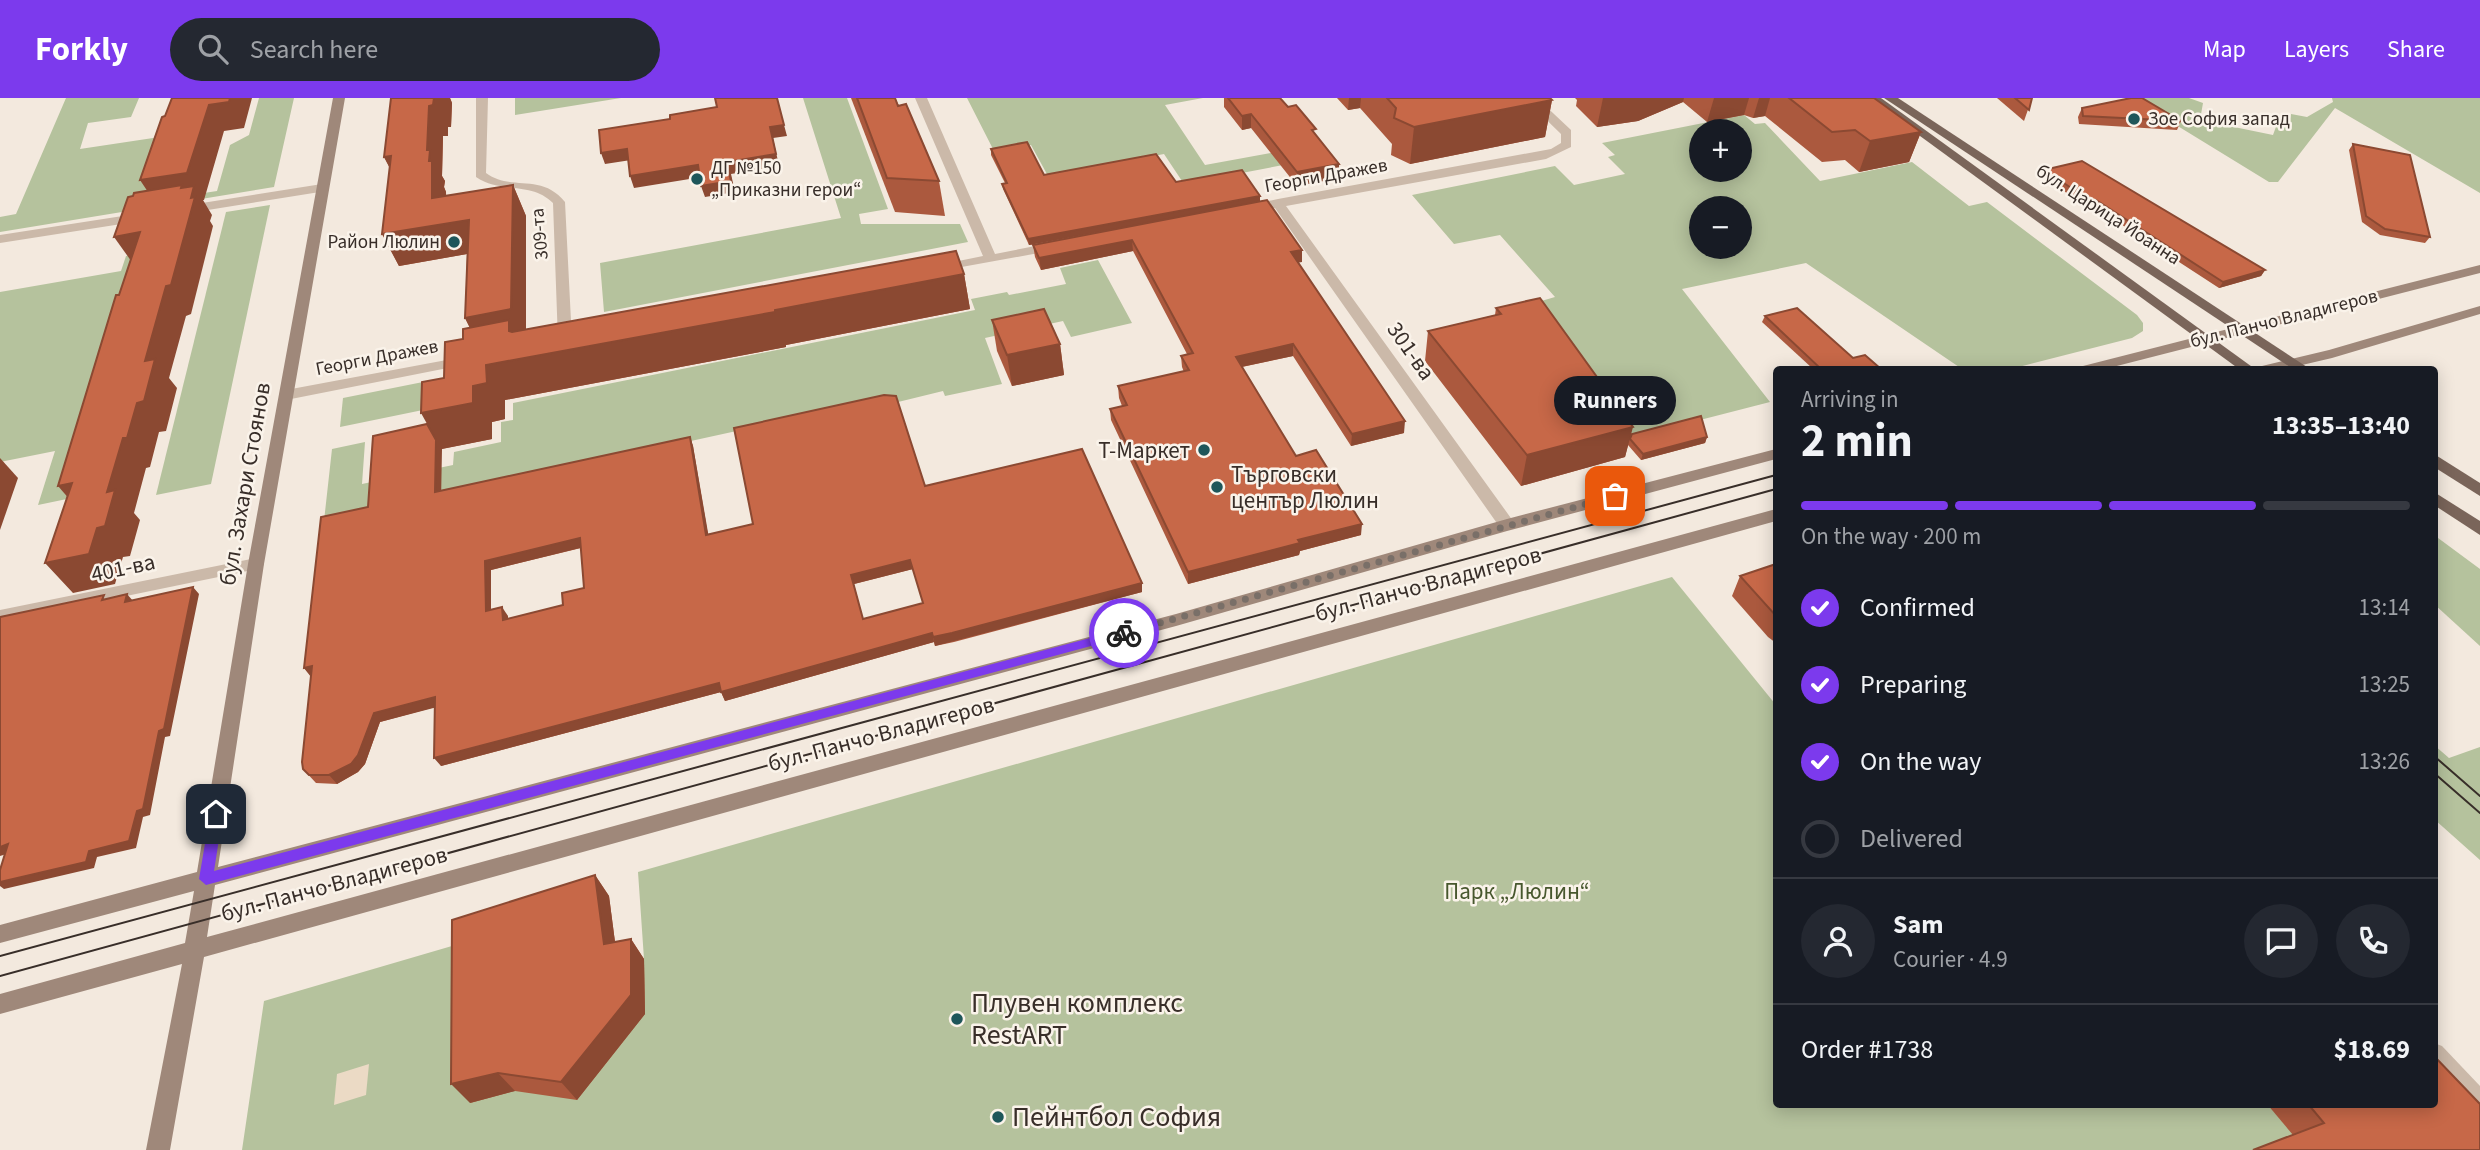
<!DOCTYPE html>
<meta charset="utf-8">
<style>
:root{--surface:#171b24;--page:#242831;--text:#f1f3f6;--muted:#9ea1a6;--line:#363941;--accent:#7c3aed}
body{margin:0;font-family:"Source Sans 3",sans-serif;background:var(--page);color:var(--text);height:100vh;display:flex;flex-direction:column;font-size:26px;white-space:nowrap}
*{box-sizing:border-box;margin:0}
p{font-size:23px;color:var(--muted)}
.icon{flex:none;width:38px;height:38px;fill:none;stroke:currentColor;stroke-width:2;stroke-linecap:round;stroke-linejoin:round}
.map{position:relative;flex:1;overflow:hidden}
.drawer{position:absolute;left:1773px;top:268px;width:665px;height:742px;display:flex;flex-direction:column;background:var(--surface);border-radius:7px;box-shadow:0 4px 18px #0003}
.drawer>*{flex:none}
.buttons{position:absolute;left:1689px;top:21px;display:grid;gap:14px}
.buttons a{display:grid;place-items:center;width:63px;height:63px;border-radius:50%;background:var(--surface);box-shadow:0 4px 18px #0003;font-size:35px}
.pin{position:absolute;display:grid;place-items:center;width:60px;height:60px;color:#fff;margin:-30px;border-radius:14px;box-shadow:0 4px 10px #0006}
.courier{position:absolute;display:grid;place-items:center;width:70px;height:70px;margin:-35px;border:5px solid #7c3aed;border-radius:50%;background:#fff;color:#222;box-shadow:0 2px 9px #0007}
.bubble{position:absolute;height:49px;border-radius:24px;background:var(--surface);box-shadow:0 4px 18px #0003;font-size:23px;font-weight:700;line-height:49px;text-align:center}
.summary em{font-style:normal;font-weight:700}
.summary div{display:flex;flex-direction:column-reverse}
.summary{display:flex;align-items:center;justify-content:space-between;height:119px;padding:0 28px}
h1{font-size:46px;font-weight:700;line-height:52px}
.bar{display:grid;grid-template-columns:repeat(4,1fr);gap:10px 7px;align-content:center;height:84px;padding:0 28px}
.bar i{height:9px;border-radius:5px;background:var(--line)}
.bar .active{background:var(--accent)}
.bar p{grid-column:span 4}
.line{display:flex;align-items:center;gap:18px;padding:0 28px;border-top:2px solid var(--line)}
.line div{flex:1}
.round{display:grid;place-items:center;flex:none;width:74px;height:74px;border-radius:37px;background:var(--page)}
ol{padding:0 28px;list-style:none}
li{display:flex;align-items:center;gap:21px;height:77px}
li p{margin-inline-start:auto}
li .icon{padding:7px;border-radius:50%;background:var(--accent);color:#fff;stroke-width:4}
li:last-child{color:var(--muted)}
li i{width:38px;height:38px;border:4px solid var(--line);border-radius:50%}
header{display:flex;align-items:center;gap:42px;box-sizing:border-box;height:98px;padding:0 35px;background:var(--accent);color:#fff}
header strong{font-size:33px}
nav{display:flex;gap:38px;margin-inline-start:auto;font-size:24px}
.search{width:490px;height:63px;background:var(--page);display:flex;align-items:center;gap:18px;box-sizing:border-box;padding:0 24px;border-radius:38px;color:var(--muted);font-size:26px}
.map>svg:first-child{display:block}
</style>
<header>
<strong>Forkly</strong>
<div class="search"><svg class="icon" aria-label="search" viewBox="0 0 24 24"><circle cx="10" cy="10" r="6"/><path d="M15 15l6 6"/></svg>Search here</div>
<nav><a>Map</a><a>Layers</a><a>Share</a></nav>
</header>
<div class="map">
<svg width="2480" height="1052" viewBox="0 0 2480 1052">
<rect width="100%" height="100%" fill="#f3e9de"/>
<g fill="#b5c29d" fill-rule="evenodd">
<polygon points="66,0 139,0 131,19 88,25 80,51 173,37 152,103 217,93 230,47 249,37 259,0 294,0 274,89 0,134 0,119 16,116"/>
<polygon points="515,0 621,0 515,17"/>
<polygon points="803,0 847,0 888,111 859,116 861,126 960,126 968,144 604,214 600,165 841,120"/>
<polygon points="967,0 1203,0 1165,7 1205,67 1315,47 1325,59 1184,86 1164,56 1048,78 1031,47 994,53"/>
<polygon points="2132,0 2189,0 2203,5 2200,22 2273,37 2277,26 2288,29 2291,16 2307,19 2333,4 2332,0 2480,0 2480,95 2335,10 2278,84 2269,84"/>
<path d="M 1744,17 L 1755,26 L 1765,25 L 1820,83 L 1912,64 L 1969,108 L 1987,104 L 2137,217 L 2143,225 L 2143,233 L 2132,240 L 2011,271 L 1962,271 L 1806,165 L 1682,191 L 1770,304 L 1626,341 L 1531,206 L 1555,199 L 1500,137 L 1454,146 L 1412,97 L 1555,68 L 1574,87 L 1625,76 L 1608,59 L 1615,57 L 1602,45 ZM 1701,33 L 1740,33 L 1740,72 L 1701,72 ZM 1701,110 L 1740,110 L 1740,149 L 1701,149 Z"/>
<polygon points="270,107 211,386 156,397 226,114"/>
<polygon points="160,152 86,397 38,407 55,353 0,364 0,194 121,173 126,158"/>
<polygon points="1098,162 1132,225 1071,239 1063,223 985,240 1002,286 945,298 943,293 894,305 870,304 324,423 332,351 365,344 362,386 453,367 454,354 501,344 501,324 513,322 513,305 975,212 971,201 1007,194 1009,197 1066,186 1060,170"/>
<polygon points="458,277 457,305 340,329 343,300"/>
<polygon points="2434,437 2480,471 2480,548 2434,506"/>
<polygon points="1672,479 1776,607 1776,1006 2434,1006 2480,1038 2480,1052 242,1052 264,903 469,843 644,861 638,774"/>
<polygon points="2434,647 2449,660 2480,649 2480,762 2434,721"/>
</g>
<polygon fill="#ebdac5" points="369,966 366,997 334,1007 337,976"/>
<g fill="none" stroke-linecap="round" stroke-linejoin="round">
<g fill="#cbb9a9" fill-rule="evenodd">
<path d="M 476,0 L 488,0 L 486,75 C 512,94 541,74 565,104 L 572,243 L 570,246 L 565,247 L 558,243 L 553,105 C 531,83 500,96 476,79 Z"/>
<polygon points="915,0 927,0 995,156 1056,144 1061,145 1061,151 934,174 934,168 983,158"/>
<polygon points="1524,0 1537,0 1571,32 1571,49 1546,61 1286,108 1513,423 1515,427 1513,431 1501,431 1275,110 1248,115 1242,111 1244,108 1278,101 1551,51 1561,45 1561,36"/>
<polygon points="322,86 326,87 326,93 183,116 177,112 183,108"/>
<polygon points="142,115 147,116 147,122 0,145 0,137"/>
<polygon points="468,258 475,262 473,265 286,302 279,297 286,292"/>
<polygon points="256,460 264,466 262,470 0,524 0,512"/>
<polygon points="2434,945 2442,948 2480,988 2480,1016 2472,1013 2434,972"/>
</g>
<g fill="#9f887a" fill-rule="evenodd">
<polygon points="333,0 345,0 264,466 218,769 1176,516 1507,421 1776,351 1776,361 1507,433 1176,528 215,787 207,839 1776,411 1776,423 204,859 170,1052 146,1052 182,866 0,916 0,896 185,845 194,793 0,845 0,827 197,774 248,466"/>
<polygon points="2480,167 2480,175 2105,271 2081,271 2083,268"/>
<polygon points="2480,208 2480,216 2332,260 2285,271 2260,271 2262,268 2329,252"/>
</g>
<g fill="#7a655a" fill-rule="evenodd">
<polygon points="1868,0 1881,0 2255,271 2239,271"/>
<polygon points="1884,0 1898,0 2310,271 2293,271"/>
<polygon points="2434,356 2480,385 2480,398 2434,369"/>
<polygon points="2434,394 2480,423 2480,437 2434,407"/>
</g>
<g stroke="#382e29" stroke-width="2">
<polyline points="2434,658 2480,698"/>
<polyline points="2434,675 2480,715"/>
<polyline points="0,858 1776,377"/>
<polyline points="0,878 1776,391"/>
</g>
</g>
<g fill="#ab593e" fill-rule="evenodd">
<path d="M 391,0 L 450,0 L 452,5 L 451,29 L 448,29 L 448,38 L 443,38 L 442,78 L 445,83 L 444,89 L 446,94 L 446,98 L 513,87 L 526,118 L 526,232 L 964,176 L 970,211 L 786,247 L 786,249 L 505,302 L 505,321 L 492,324 L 492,341 L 441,351 L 441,393 L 690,339 L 693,348 L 708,437 L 925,388 L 1142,494 L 954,544 L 935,548 L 934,544 L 725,603 L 721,594 L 441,668 L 435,609 L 380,624 L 365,666 L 358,674 L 337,686 L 316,685 L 303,671 L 311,578 L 304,570 L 368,409 L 427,326 L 444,280 L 463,241 L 470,230 L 465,220 L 467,156 L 399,168 L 382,136 L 390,70 L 384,59 ZM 581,450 L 584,490 L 563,507 L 508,521 L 508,518 L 491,511 L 491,472 ZM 913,471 L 923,505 L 863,521 L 854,486 Z"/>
<polygon points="851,0 895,0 939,83 945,118 895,114"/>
<polygon points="1224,0 1280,0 1316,37 1339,80 1297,88 1251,30 1242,32 1224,9"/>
<polygon points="1337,0 1550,0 1552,2 1545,39 1410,66 1391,57 1392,46 1360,10 1348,12"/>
<polygon points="1575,0 1874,0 1921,34 1909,64 1859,74 1845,62 1822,64 1765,18 1753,20 1744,17 1707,24 1683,4 1638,23 1597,29 1576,8 1577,2"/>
<polygon points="1997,0 2032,0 2024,23"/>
<polygon points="2082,10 2181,23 2177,32 2079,26 2078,19"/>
<polygon points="2353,46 2430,139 2425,145 2380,137 2362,124 2349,52"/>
<polygon points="991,51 1044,77 1176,84 1260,103 1302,152 1302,164 1298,164 1404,335 1351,348 1293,258 1242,269 1296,358 1361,437 1300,453 1299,457 1188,486 1111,322 1110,311 1122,308 1119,300 1118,288 1184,274 1182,269 1181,258 1187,256 1133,153 1041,172 1035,159 1033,147 1163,122 1029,147 1003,91 1002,86 1005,85 991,57"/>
<polygon points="2044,72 2265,172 2261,178 2219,190 2093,108 2088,109 2041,78"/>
<polygon points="1496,210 1632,336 1707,339 1705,345 1641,362 1628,347 1625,359 1521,388 1425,263 1428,233 1495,217"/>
<polygon points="1765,218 1853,260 1812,270 1762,224"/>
<polygon points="992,222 1060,246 1064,277 1012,288 997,253"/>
<polygon points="1776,466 1776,545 1768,539 1732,498 1740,478"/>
<polygon points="595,777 609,798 615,844 631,841 644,861 645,916 577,1002 515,993 470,1005"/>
<polygon points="2267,1006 2434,1006 2293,1037"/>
</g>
<g fill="#8b4932">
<polygon points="230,0 252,0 244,30 224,33 204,102 203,102 212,117 210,123 213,128 191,216 186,218 169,280 177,290 166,333 159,334 150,369 146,370 134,415 140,422 130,458 123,459 115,486 73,495 45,465 107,394 145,263 158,109 140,82 209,7"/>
<polygon points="434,0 450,0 452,5 451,29 448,29 448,38 443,38 442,78 445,83 444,89 446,94 447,125 469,122 484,153 399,168 382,136 432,100 427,52 429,8"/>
<polygon points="1349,0 1361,0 1360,10 1348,12"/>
<polygon points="1603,0 1684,0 1683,4 1638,23 1597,29"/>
<polygon points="1714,0 1749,0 1744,17 1707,24"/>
<polygon points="1759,0 1770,0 1765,18 1753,20"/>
<polygon points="1552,2 1545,39 1410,66 1414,29"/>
<polygon points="1251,16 1251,30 1242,32 1242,18"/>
<polygon points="784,27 787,38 773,40 779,68 731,76 735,94 705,99 701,88 727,64 770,29"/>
<polygon points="1921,34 1909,64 1859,74 1870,43"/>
<polygon points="627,51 631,62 605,66 601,55"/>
<polygon points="391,58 400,90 384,59"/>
<polygon points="1339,66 1339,80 1297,88 1297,74"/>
<polygon points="698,67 702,79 634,90 630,78"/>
<polygon points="513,87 526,118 526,243 775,212 964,176 970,211 786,247 786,249 505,302 505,321 492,324 492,341 442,351 441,403 435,394 436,342 421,315 473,288 481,252 465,220"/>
<polygon points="1260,98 1260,104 1029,147 1028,141"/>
<polygon points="2096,102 2093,108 2088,109 2091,103"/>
<polygon points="140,134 134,167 114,139"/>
<polygon points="1132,142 1133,153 1041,172 1039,160"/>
<polygon points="1302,152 1302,164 1291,166 1291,154"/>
<polygon points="2265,172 2261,178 2219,190 2223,184"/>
<polygon points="1060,246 1064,277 1012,288 1007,257"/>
<polygon points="1293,246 1293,258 1236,270 1236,259"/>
<polygon points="1405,323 1404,335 1351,348 1352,336"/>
<polygon points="1633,329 1625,359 1521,388 1527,357"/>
<polygon points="690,339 693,348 710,446 706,437"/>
<polygon points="1707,339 1705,345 1641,362 1643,356"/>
<polygon points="0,360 18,380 0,432"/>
<polygon points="72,385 84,418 58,388"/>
<polygon points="1362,426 1361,437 1300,453 1299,457 1188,486 1188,474 1298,442"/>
<polygon points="580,440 584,449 491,472 491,522 486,513 485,463"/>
<polygon points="910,462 913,471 854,486 851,477"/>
<polygon points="1142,485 1142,494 935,548 933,539"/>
<polygon points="193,489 199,496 170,638 165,639 150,717 143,719 136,750 97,759 94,770 4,791 0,788 0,784 89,753 137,713 159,633"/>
<polygon points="127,496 133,503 125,504"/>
<polygon points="502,509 508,518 508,531 503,522"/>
<polygon points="932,535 934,544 725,603 721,594 441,668 434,660 719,585"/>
<polygon points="312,568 311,579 304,570"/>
<polygon points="435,599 441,608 380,624 365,666 358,674 337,686 329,677 374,615"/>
<polygon points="8,746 16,753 0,758 0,749"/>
<polygon points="595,777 609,798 618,867 604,846"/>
<polygon points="631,841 644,861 645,916 577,1002 561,984"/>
<polygon points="498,975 515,993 470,1005 451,986"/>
</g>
<g fill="#c76848" stroke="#8b4932" stroke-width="2" fill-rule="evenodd">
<polygon points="172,0 230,0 229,4 209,7 187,75 140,82 162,19 165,18"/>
<polygon points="391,0 434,0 433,7 429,8 427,52 430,52 429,63 432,63 432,100 513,87 511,211 465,220 469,122 382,136 391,58 384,59"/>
<polygon points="715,0 777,0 784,27 770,29 776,56 727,64 731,83 701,88 698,67 630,78 627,51 601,55 599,32 670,21 670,17 717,9"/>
<polygon points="857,0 895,0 898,8 906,6 939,83 887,80"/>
<polygon points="1228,0 1280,0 1288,9 1296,7 1316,31 1312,32 1339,66 1297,74 1251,16 1242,18"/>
<polygon points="1387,0 1550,0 1552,2 1414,29 1394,20 1396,10"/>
<polygon points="1789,0 1874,0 1921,34 1870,43 1855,32 1832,34"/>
<polygon points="2015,0 2032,0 2029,12"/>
<polygon points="2131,0 2142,0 2181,23 2083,18 2082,10"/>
<polygon points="1027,44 1044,77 1156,56 1176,84 1242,72 1260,98 1028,141 1002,86 1007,85 991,51"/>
<polygon points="2353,46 2410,57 2430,139 2385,131 2366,118"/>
<polygon points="2082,63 2265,172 2223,184 2096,102 2091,103 2044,72"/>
<polygon points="182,87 181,90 194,88 191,100 195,99 171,187 166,188 145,263 155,261 144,303 137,305 127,340 123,340 107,394 115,392 105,428 97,430 89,456 45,465 72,385 58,388 116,197 119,197 140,134 114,139 128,99 133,98 134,95"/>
<polygon points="1267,102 1302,152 1291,154 1405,323 1352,336 1293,246 1236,259 1296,358 1316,352 1362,426 1298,442 1300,445 1188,474 1110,311 1127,307 1118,288 1189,272 1181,258 1193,255 1132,142 1039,160 1033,147"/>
<polygon points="956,153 964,176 775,212 775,214 486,267 487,285 473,288 473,305 421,315 422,284 444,280 445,244 463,241 463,231 509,222 509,233 512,234"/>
<polygon points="1540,200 1633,329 1527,357 1428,233 1501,216 1496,210"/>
<polygon points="1797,210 1853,260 1865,257 1881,271 1808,271 1819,269 1765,218"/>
<polygon points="1044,211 1060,246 1007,257 992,222"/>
<path d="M 884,297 L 896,298 L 925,388 L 1082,351 L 1142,485 L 952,535 L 933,539 L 932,535 L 721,594 L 719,585 L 434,660 L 435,599 L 374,615 L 358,657 L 351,666 L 329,677 L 309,677 L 303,671 L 302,664 L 312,568 L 304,570 L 321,419 L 368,409 L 373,338 L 427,326 L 436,342 L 435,394 L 690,339 L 706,437 L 753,426 L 734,330 ZM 580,440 L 584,490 L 562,495 L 563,507 L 503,522 L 502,509 L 486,513 L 485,463 ZM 910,462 L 923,505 L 863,521 L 851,477 Z"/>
<polygon points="1701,318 1707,339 1643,356 1630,341 1632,336"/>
<polygon points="1776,466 1776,518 1740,478"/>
<polygon points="193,489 164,631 159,633 143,711 137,713 129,743 89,753 86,764 0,784 0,772 8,746 0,749 0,519 104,497 102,502 127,496 125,504"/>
<polygon points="595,777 604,846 631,841 631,897 561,984 498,975 451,986 452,822"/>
<polygon points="2434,958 2480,1006 2480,1052 2253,1052 2324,1025 2308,1006 2434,1006"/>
</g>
<polygon fill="#7c3aed" points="1124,531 1128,532 1128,538 206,787 199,781 210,716 216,710 223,716 214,773"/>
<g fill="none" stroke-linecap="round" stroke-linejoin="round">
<polyline stroke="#796f68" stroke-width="7" stroke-dasharray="0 12.6" points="1124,535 1615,398"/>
</g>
<g fill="#1e565a" stroke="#faf3ea" stroke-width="2.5">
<circle cx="2134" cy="21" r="7"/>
<circle cx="697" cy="81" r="7"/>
<circle cx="454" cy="144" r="7"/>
<circle cx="1204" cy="352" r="7"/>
<circle cx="1217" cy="389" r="7"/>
<circle cx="957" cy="921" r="7"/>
<circle cx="998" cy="1019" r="7"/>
</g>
<g text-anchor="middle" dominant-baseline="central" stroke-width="5" stroke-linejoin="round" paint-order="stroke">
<g font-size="19" fill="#382e29" stroke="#faf3ea" text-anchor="start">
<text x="2148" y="21">Зое София запад</text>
<text x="711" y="70">ДГ №150<tspan x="711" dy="22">„Приказни герои“</tspan></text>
<text x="440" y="144" text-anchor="end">Район Люлин</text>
</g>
<g font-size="19" fill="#382e29" stroke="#faf3ea">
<text transform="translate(1326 78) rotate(-10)">Георги Дражев</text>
<text transform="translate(2108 117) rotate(33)">бул. Царица Йоанна</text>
<text transform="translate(540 136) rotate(-95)">309-та</text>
<text transform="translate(2284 221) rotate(-14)">бул. Панчо Владигеров</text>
<text transform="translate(377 260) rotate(-11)">Георги Дражев</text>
</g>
<g font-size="23" fill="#382e29" stroke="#faf3ea">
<text transform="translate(1411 253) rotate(55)">301-ва</text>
<text transform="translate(245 386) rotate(-80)">бул. Захари Стоянов</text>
<text transform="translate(123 470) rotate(-12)">401-ва</text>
<text transform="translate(1428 486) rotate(-15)">бул. Панчо Владигеров</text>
<text transform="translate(881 636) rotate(-15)">бул. Панчо Владигеров</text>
<text transform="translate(334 786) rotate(-15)">бул. Панчо Владигеров</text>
</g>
<g font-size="23" fill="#382e29" stroke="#faf3ea" text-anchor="end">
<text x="1190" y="352">Т-Маркет</text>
<text x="1231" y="376" text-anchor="start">Търговски<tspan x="1231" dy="26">център Люлин</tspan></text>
</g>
<g font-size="23" fill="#47572d" stroke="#faf3ea">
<text x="1517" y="793">Парк „Люлин“</text>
</g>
<g font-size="28" fill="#382e29" stroke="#faf3ea" text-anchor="start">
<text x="971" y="905">Плувен комплекс<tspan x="971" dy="32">RestART</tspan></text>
<text x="1012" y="1019">Пейнтбол София</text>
</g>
</g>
</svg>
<div class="buttons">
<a>+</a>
<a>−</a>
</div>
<div class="pin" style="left:1615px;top:398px;background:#ea580c"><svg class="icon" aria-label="bag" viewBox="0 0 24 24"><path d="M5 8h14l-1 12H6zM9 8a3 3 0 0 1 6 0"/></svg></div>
<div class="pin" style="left:216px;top:716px;background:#1f2937"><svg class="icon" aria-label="home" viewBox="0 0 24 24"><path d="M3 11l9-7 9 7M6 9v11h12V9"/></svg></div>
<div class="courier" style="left:1124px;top:535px"><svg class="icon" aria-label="bike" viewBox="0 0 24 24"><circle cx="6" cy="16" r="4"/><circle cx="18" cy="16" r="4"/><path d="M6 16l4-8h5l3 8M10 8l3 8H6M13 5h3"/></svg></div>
<div class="bubble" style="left:1554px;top:278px;width:122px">Runners</div>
<section class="drawer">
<div class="summary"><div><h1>2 min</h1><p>Arriving in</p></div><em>13:35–13:40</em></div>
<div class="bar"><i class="active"></i><i class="active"></i><i class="active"></i><i></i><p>On the way · 200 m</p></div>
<ol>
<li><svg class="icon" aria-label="check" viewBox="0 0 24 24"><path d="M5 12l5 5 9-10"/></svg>Confirmed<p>13:14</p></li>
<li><svg class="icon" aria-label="check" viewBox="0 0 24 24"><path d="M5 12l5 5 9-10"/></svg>Preparing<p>13:25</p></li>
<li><svg class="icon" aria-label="check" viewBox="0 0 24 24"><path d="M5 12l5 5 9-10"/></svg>On the way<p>13:26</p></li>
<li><i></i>Delivered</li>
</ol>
<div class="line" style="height:126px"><a class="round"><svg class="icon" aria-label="person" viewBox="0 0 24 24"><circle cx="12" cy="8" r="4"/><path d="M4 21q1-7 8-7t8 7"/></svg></a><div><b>Sam</b><p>Courier · 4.9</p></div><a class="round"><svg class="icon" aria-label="chat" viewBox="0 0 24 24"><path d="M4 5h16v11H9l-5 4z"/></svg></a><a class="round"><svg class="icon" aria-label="phone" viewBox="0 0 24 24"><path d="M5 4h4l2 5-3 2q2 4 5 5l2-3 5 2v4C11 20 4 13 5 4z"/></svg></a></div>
<div class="line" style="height:91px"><div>Order #1738</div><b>$18.69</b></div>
</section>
</div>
